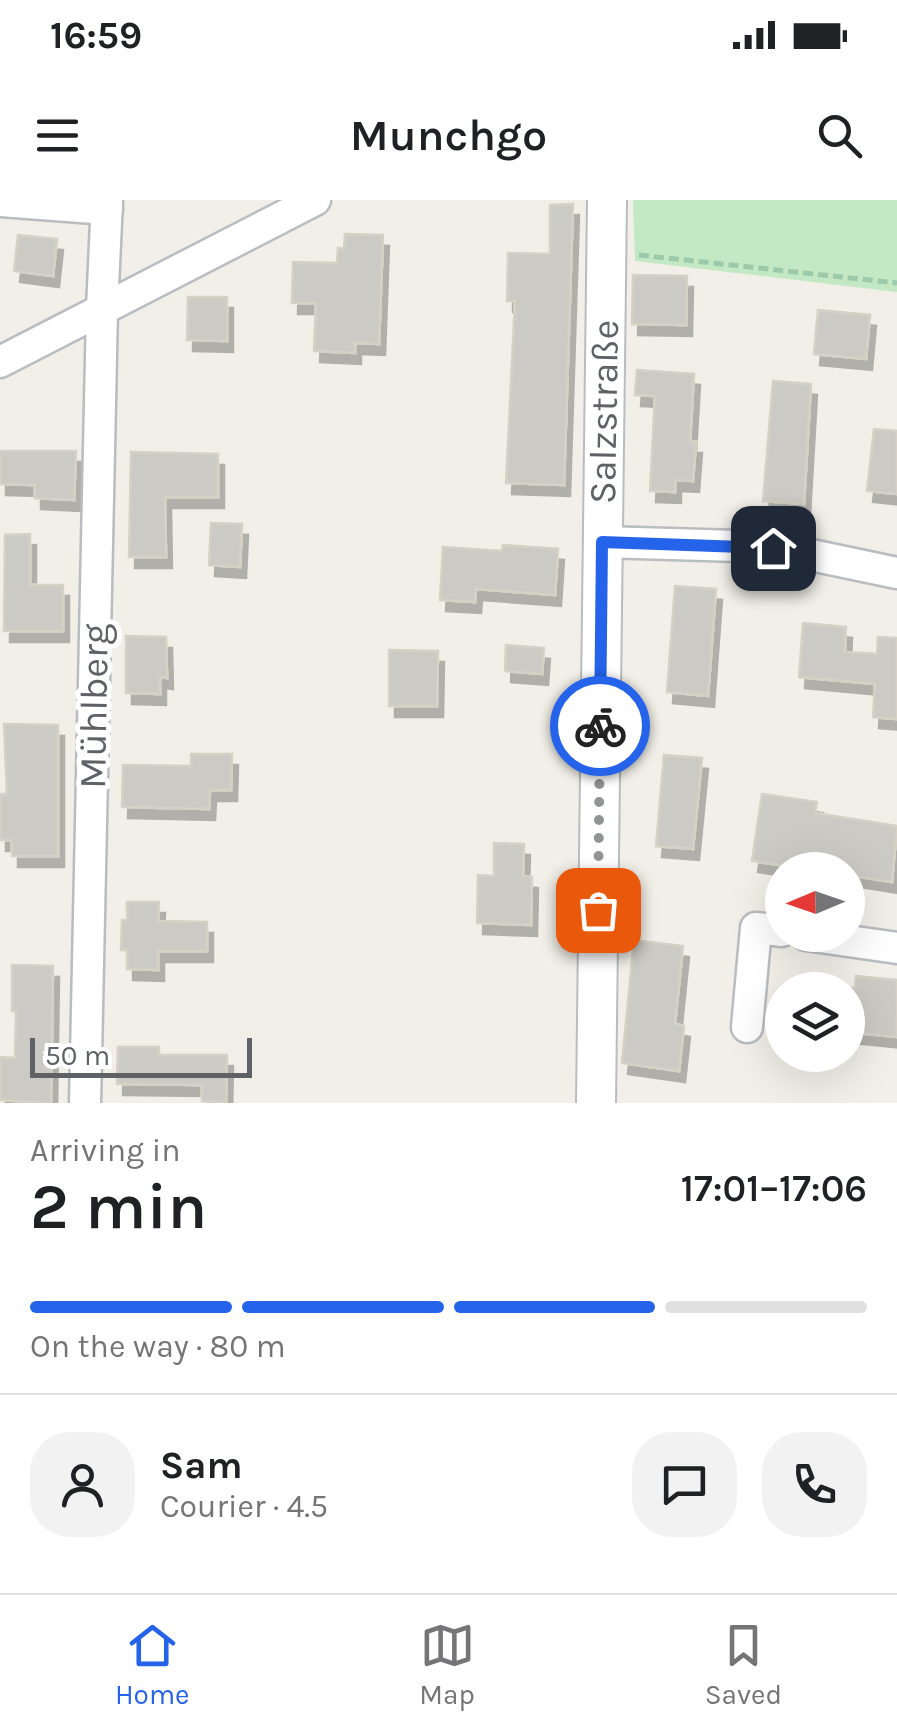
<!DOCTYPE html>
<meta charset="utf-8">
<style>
:root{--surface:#fff;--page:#f2f2f2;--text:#202124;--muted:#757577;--line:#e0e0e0;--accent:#2563eb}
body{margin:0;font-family:Karla,sans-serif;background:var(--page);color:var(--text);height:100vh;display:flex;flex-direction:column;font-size:38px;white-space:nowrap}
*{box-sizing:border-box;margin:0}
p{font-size:32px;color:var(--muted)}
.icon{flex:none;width:55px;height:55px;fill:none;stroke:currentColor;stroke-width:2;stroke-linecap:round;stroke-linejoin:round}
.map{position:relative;height:903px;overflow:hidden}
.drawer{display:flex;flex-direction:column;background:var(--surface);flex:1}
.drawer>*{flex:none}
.needle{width:65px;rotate:268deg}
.tools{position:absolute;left:765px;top:652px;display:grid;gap:20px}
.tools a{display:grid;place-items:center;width:100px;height:100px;border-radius:50%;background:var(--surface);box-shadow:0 10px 40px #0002;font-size:50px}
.scale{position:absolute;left:30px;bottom:25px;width:222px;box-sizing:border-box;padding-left:10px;border:5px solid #5e6267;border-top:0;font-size:28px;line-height:35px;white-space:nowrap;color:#5e6267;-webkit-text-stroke:8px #fff;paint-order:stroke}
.pin{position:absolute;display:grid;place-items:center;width:85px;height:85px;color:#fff;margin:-42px;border-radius:20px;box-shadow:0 5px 15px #0006}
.courier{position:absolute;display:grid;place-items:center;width:100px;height:100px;margin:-50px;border:8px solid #2563eb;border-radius:50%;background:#fff;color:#222;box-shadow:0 2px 12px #0007}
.summary em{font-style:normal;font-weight:600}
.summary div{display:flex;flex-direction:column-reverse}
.summary{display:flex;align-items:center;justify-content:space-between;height:170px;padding:0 30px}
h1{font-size:65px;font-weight:600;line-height:75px}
.bar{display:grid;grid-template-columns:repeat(4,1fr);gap:15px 10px;align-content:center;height:120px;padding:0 30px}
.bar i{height:12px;border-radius:8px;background:var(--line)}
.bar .active{background:var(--accent)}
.bar p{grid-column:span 4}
.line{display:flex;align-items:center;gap:25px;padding:0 30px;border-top:2px solid var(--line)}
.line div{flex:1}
.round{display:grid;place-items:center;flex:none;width:105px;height:105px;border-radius:40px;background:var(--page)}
.status{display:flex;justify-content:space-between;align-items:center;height:70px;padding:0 50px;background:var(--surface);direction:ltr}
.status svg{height:28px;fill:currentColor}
header{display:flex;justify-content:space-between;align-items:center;height:130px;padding:0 30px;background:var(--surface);font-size:45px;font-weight:600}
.tabs{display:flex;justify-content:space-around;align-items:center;height:140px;border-top:2px solid var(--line);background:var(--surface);font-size:28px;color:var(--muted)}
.tabs a{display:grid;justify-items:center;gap:5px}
.tabs .active{color:var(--accent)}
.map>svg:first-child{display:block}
</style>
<div class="status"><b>16:59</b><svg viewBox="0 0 49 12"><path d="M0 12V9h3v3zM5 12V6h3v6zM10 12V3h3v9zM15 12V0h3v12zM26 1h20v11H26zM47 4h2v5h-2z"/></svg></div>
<header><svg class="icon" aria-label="menu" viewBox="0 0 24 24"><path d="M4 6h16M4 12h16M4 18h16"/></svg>Munchgo<svg class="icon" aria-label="search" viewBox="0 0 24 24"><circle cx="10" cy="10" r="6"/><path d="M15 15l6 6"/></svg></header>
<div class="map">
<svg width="897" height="903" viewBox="0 0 897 903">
<defs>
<filter id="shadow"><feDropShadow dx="6" dy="11" stdDeviation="0" flood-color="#0004"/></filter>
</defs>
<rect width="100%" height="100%" fill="#f1efe7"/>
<polygon fill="#c3e8c4" points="633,0 897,0 897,92 635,61"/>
<g fill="#cccac4" stroke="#d6d1c5" stroke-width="2.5" filter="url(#shadow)">
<polygon points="573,4 564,285 506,283 515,101 507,101 508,53 550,54 550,5"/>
<polygon points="345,34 383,35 379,144 355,143 355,153 314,151 316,103 292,103 293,62 337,63 338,48 344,49"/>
<polygon points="18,35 57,39 53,76 14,71"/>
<polygon points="633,75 687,76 686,125 632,124"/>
<polygon points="188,97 227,97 227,141 187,140"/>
<polygon points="818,110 870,115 866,159 814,154"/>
<polygon points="637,170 694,174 690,242 696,242 693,281 675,280 675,292 650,291 655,196 635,195"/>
<polygon points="773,181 811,184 804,304 763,301"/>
<polygon points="874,229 897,231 897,294 867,291"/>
<polygon points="0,251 76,251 74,300 35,298 35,285 0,284"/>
<polygon points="131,252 218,254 218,297 165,297 166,357 129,357"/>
<polygon points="211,323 242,324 240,367 209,365"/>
<polygon points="30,334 30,385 63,385 63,431 4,431 5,335"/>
<polygon points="503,345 558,349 555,395 476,389 475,402 440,400 443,347 502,351"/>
<polygon points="675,386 716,389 708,496 667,492"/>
<polygon points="803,423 846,427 845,452 877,454 878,437 897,438 897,519 873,517 875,484 799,477"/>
<polygon points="126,436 166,437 167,478 160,477 160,494 126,493"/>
<polygon points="506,445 544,448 542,474 505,471"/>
<polygon points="389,450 438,451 437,506 389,506"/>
<polygon points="4,524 58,525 58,656 12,656 12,640 0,640 0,594 7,594"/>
<polygon points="191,554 232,554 231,590 210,590 209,609 122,607 123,565 191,566"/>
<polygon points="664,555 702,558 693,649 656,646"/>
<polygon points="762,594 817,602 815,613 897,626 892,682 848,675 848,670 807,669 752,661"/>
<polygon points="494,643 524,644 523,676 532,677 531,725 477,723 478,675 494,676"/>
<polygon points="127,702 159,702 158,721 207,722 207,751 158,751 158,770 127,769 127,750 121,750 122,720 127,720"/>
<polygon points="634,740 683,746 675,824 684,826 679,871 622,863"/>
<polygon points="12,765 53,766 51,903 0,900 0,857 15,858 16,811 12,811"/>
<polygon points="856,776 897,780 897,837 848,832 848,788 855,788"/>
<polygon points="118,847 159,847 159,855 227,855 226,902 202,901 202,885 117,884"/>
</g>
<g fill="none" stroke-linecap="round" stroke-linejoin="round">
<defs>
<g id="minor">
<polyline points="0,1 107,9"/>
<polyline points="0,162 315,0"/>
<polyline points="602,342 773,347 897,373"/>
<polyline points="806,735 897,748"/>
<polyline points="747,827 756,728 782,731"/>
<polyline points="85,903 102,109 107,0"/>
</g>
<polyline id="tertiary" points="596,903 607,0"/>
</defs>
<use href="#minor" stroke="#b9bcc0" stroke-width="35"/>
<use href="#tertiary" stroke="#b9bcc0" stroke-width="42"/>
<polyline stroke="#9cc9aa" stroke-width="5" stroke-dasharray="10 5" stroke-linecap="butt" points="639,55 897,83"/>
<use href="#minor" stroke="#fff" stroke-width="30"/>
<use href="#tertiary" stroke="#fff" stroke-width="38"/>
</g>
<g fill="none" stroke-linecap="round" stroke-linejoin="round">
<polyline stroke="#919394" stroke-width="10" stroke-dasharray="0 18" points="598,710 600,526"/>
<polyline stroke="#2563eb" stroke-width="12" points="600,526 602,342 773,348"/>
</g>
<g text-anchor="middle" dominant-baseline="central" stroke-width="10" stroke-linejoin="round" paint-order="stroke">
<g font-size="38" fill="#5e6267" stroke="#fff">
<text transform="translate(604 212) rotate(-89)">Salzstraße</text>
<text transform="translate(94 506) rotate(-89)">Mühlberg</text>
</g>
</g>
</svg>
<div class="tools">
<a><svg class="needle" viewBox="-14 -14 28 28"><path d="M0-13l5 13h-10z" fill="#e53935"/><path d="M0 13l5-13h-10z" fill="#757577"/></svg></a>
<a><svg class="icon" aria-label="layers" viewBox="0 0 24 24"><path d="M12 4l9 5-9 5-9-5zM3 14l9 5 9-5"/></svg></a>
</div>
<div class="scale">50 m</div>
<div class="pin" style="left:598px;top:710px;background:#ea580c"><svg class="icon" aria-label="bag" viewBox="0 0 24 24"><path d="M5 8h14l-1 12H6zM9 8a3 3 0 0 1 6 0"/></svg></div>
<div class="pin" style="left:773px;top:348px;background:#1f2937"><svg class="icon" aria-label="home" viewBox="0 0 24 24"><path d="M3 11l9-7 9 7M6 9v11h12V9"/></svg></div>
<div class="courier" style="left:600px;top:526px"><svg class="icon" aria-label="bike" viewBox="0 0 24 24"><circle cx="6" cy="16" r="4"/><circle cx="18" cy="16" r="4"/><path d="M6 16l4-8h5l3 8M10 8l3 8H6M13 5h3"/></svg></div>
</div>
<section class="drawer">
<div class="summary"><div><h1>2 min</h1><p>Arriving in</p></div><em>17:01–17:06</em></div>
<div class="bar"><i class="active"></i><i class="active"></i><i class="active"></i><i></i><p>On the way · 80 m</p></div>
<div class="line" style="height:180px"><a class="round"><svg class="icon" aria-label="person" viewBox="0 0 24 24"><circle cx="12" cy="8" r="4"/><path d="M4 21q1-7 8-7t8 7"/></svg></a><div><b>Sam</b><p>Courier · 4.5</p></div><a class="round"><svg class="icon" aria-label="chat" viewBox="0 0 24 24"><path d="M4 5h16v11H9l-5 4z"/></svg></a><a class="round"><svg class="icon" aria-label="phone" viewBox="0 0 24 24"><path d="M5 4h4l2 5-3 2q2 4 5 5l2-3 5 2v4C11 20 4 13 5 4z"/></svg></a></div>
</section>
<nav class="tabs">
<a class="active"><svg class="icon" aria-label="home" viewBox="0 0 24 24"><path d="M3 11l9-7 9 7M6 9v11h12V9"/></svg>Home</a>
<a><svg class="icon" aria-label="map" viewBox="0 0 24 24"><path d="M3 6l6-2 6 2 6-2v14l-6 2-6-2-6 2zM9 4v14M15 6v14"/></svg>Map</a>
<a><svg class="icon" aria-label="saved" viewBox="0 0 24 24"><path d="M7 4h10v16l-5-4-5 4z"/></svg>Saved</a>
</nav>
